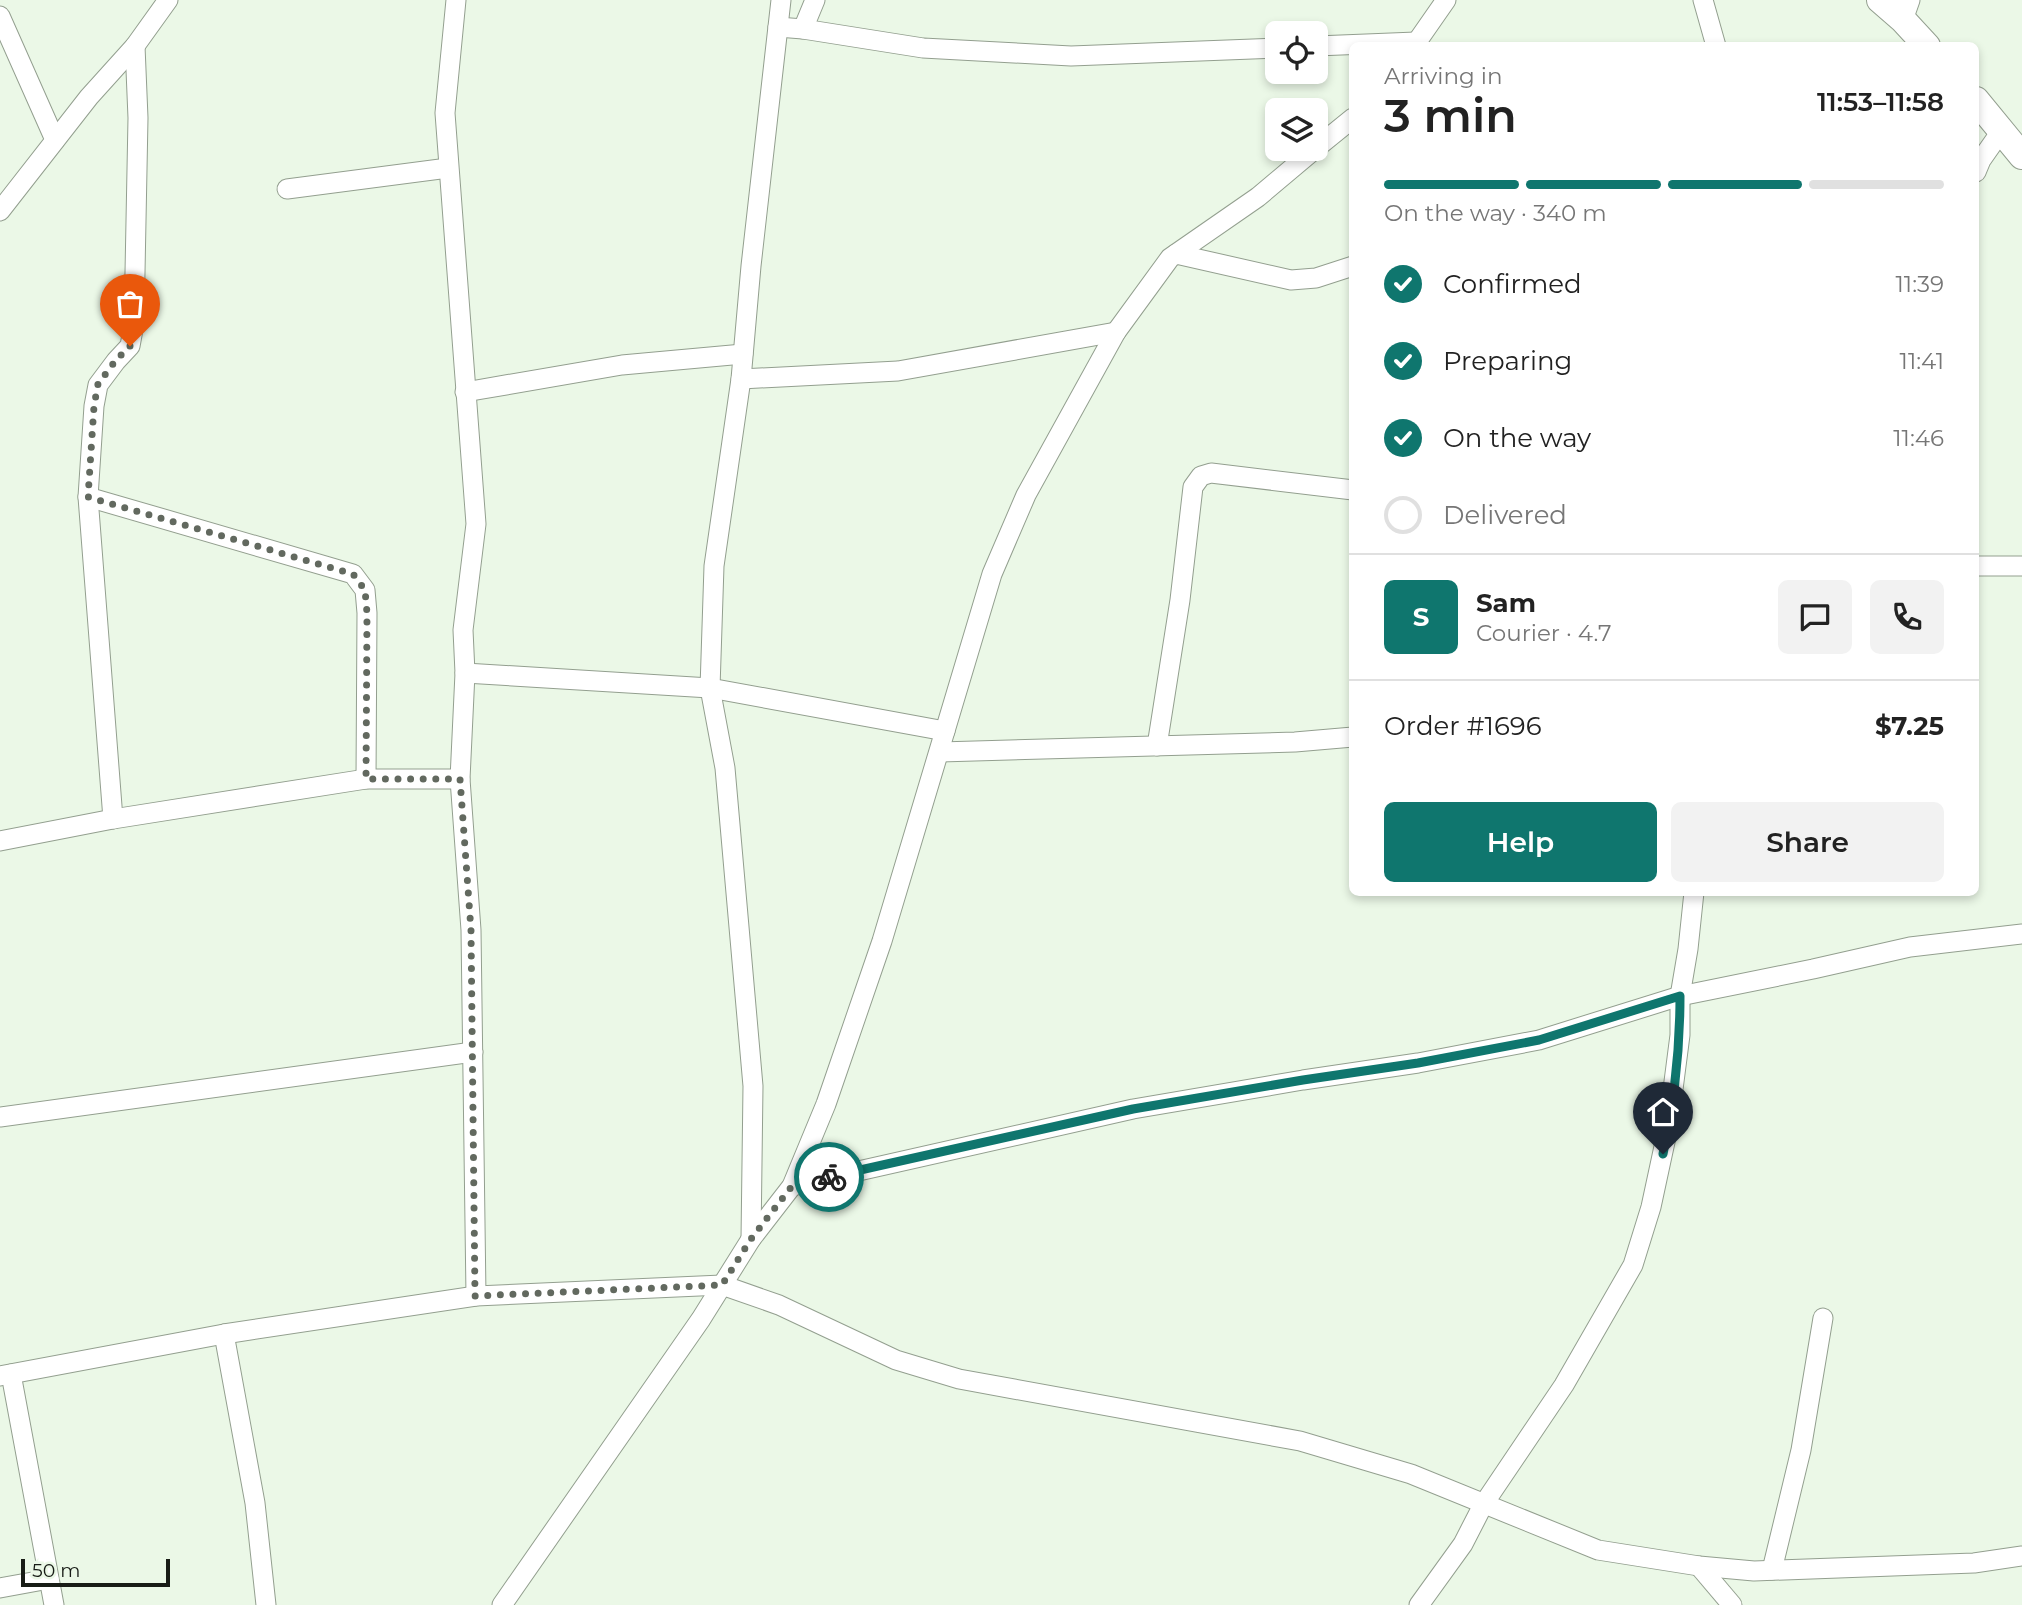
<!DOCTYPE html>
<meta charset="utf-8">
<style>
:root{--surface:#fff;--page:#f2f2f2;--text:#222;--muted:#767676;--line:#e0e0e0;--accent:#0f766e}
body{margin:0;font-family:Montserrat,sans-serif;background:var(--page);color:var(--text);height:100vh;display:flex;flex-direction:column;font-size:26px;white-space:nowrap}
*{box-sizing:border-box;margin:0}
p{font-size:23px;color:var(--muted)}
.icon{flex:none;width:38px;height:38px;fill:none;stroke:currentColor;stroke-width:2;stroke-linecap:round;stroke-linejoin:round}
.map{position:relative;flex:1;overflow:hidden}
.panel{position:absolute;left:1349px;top:42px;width:630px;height:854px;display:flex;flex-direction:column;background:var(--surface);border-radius:10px;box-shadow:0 4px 10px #0003}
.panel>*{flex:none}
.tools{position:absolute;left:1265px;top:21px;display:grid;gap:14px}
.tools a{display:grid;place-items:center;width:63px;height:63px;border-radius:10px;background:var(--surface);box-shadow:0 4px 10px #0003;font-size:35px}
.scale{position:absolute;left:21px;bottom:18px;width:149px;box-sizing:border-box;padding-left:7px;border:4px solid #181c16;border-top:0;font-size:19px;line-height:24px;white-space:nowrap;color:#181c16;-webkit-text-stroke:5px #ebf8e7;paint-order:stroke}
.pin{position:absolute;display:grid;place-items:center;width:60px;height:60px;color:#fff;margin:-72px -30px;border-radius:50% 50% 50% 0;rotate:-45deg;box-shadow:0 0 7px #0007}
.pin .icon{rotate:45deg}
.courier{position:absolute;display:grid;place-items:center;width:70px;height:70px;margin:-35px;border:5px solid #0f766e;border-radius:50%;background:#fff;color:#222;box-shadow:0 2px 9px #0007}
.overview em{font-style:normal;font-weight:600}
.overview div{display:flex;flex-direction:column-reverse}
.overview{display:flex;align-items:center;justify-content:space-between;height:119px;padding:0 35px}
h1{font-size:46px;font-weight:600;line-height:52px}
.bar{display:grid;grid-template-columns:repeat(4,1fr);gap:10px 7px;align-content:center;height:84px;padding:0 35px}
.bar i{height:9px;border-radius:5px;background:var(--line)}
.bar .selected{background:var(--accent)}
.bar p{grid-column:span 4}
.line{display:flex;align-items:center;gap:18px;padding:0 35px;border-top:2px solid var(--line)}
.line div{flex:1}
.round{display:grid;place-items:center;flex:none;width:74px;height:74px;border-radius:10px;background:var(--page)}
ol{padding:0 35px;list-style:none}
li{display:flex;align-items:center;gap:21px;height:77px}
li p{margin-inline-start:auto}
li .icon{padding:7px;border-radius:50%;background:var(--accent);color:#fff;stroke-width:4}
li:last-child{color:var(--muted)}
li i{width:38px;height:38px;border:4px solid var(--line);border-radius:50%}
.primary-button{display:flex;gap:14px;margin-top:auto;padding:14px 35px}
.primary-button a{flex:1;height:80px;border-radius:10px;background:var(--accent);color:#fff;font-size:28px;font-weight:600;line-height:80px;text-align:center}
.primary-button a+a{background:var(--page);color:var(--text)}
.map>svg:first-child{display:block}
</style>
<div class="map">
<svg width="2022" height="1605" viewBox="0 0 2022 1605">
<rect width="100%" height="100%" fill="#ebf8e7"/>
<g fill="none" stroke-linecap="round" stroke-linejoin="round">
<defs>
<g id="street">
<polyline points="456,0 445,113 476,524 463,630 465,673 460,779 471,930 476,1296"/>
<polyline points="1703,0 1716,46"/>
<polyline points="0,16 55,140"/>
<polyline points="1903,20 1910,0"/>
<polyline points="778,27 803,29 923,48 1071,56 1278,48"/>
<polyline points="803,29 815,0"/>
<polyline points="1316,46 1416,42"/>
<polyline points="1414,46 1446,0"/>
<polyline points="1316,148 1353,118"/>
<polyline points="1976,172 1981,160 2002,130"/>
<polyline points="287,189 448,168"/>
<polyline points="0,211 89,97 135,46 168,0"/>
<polyline points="1176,254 1291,280 1316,278 1353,266"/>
<polyline points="741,379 898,371 1116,332"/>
<polyline points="465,392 622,365 743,354"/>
<polyline points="88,497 353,574 365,590 367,613 366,779"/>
<polyline points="1976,566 2022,566"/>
<polyline points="465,673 710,688 945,731"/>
<polyline points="1157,746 1180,600 1193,487 1201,476 1211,473 1353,490"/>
<polyline points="940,752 1295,742 1353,737"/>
<polyline points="113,819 88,497 94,406 98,385 116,361 130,346 134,324 138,118 135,46"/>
<polyline points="0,841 113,819 366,779 460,779"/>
<polyline points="0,1117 473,1052"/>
<polyline points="792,1186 1133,1109 1303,1080 1418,1063 1539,1040 1680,996 1813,969 1910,947 2022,934"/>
<polyline points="751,1239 753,1086 725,768 710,688 714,566 741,379 751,266 781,0"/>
<polyline points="224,1334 255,1503 266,1605"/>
<polyline points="11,1374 54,1605"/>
<polyline points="0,1376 224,1334 476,1296 722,1285 779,1305 896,1360 959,1379 1300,1441 1411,1474 1598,1550 1699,1566 1754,1571 1974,1563 2022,1556"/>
<polyline points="1699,1566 1732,1605"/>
<polyline points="1772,1570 1801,1450 1823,1318"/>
<polyline points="0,1588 49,1579"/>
<polyline points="502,1605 701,1319 751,1239 792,1186 826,1104 882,941 992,574 1026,495 1116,332 1170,258 1258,197 1315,149"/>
<polyline points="1419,1605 1463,1544 1483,1505 1564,1385 1633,1265 1651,1207 1668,1128 1680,1035 1680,996 1688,949 1694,892"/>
</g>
<g id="secondary">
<polyline points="1880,0 1903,20 1927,46"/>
<polyline points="1976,100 2022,156"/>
</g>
</defs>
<use href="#street" stroke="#939f8f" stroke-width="21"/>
<use href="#secondary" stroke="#939f8f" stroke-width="28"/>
<use href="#street" stroke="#fff" stroke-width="19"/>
<use href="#secondary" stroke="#fff" stroke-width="26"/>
</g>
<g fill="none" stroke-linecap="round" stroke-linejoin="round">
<polyline stroke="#62695f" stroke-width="7" stroke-dasharray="0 12.6" points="130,346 116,360 98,384 94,406 88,497 353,574 365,590 367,613 366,779 460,779 471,930 475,1296 722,1285 751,1239 792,1186 829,1177"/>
<path stroke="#0f766e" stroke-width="9" d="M 829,1177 L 1133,1109 L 1303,1080 L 1418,1063 L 1539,1040 L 1680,996 C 1680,1049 1674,1103 1663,1154"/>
</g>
</svg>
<div class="tools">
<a><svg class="icon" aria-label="locate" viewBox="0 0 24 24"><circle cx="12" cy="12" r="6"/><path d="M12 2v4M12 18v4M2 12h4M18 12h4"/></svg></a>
<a><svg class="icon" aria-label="layers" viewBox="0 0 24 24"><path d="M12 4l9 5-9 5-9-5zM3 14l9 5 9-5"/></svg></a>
</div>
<div class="scale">50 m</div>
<div class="pin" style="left:130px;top:346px;background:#ea580c"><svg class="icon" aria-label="bag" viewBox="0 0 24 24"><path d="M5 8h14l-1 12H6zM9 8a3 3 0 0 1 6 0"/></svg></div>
<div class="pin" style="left:1663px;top:1154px;background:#1f2937"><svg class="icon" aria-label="home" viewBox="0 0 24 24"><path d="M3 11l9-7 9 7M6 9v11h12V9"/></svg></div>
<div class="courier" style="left:829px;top:1177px"><svg class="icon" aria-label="bike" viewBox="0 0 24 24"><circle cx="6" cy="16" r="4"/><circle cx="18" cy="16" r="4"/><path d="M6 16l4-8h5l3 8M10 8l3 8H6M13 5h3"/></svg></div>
<section class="panel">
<div class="overview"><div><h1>3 min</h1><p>Arriving in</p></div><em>11:53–11:58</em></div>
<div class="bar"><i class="selected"></i><i class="selected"></i><i class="selected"></i><i></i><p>On the way · 340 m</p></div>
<ol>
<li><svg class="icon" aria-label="check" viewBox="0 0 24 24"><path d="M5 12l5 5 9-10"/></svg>Confirmed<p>11:39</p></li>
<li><svg class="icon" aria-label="check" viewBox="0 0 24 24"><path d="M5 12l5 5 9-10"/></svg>Preparing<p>11:41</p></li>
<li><svg class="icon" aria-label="check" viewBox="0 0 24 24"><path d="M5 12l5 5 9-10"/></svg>On the way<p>11:46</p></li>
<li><i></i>Delivered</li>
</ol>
<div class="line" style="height:126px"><b class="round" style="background:var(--accent);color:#fff">S</b><div><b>Sam</b><p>Courier · 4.7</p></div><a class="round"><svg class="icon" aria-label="chat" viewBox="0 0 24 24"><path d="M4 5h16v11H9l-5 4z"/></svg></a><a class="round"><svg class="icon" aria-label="phone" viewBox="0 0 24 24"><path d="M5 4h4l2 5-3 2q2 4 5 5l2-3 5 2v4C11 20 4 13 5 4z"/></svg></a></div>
<div class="line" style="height:91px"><div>Order #1696</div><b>$7.25</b></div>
<div class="primary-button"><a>Help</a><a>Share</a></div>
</section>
</div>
